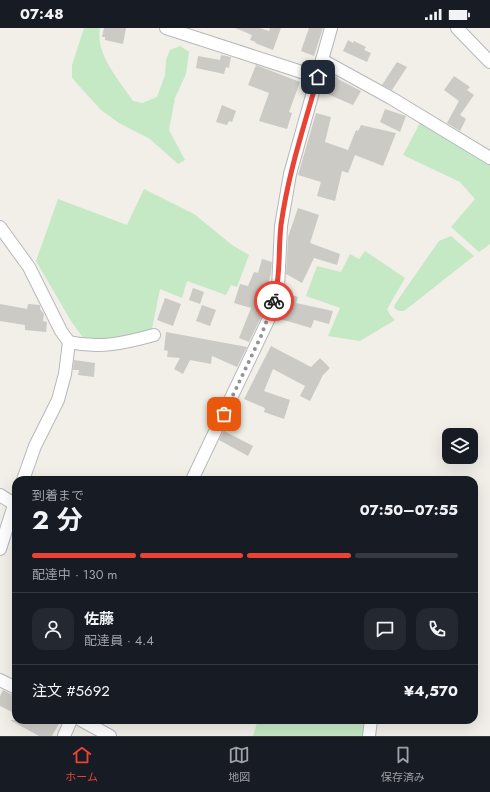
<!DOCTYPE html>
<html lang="ja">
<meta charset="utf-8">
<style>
:root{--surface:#171b24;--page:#242831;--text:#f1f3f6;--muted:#9ea1a6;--line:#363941;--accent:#ea4335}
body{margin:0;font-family:Jost,"Noto Sans JP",sans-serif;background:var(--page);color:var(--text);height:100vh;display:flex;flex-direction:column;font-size:15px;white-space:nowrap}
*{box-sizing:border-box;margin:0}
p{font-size:13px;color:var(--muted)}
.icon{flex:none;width:22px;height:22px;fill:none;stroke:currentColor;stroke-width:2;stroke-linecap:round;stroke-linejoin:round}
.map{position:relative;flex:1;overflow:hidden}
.details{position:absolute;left:12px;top:448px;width:466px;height:248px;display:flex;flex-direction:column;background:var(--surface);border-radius:12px;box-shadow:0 4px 16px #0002}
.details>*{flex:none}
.fabs{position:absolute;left:442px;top:400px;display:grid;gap:8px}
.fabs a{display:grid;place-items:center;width:36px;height:36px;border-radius:8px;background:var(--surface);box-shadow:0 4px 16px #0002;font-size:20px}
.pin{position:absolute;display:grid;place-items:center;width:34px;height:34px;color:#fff;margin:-17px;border-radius:8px;box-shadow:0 2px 6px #0006}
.courier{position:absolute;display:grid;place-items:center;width:40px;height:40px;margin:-20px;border:3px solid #ea4335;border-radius:50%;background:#fff;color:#222;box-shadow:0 1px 5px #0007}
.summary em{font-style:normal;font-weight:700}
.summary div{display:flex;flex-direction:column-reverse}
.summary{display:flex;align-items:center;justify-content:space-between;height:68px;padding:0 20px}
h1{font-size:26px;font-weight:700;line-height:30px}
.bar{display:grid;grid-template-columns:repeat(4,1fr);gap:6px 4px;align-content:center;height:48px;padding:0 20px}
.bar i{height:5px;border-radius:3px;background:var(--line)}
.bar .on{background:var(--accent)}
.bar p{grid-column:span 4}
.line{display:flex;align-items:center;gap:10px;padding:0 20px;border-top:1px solid var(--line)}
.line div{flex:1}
.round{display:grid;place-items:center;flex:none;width:42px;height:42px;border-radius:12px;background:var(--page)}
.status{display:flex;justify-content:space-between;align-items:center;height:28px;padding:0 20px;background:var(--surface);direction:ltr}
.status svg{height:11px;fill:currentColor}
.menu{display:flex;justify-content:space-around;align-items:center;height:56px;border-top:1px solid var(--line);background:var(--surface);font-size:11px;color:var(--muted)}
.menu a{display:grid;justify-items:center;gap:2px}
.menu .on{color:var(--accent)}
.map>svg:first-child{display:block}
</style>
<div class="status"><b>07:48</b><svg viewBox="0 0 49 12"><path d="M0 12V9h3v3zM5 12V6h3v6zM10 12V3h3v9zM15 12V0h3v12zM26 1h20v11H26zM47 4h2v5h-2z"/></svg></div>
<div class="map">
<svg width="490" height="708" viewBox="0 0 490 708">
<rect width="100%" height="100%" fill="#f1efe8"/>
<g fill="#c5e8c5">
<path d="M 84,0 L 100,0 C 95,26 119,52 133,73 L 142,75 L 157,69 L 165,47 L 166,32 L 170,22 L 180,18 L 189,24 L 186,46 L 175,70 L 169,102 L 185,132 L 178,136 L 150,111 L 119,95 L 101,82 L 72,50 L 72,37 Z"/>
<polygon points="420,95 490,137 490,216 479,224 451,199 475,171 460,154 403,127"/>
<path d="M 144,161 L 194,186 L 232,217 L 249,227 L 237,259 L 231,257 L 226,267 L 187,253 L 182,270 L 160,261 L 152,301 C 130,313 108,313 84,311 L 71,293 L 36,233 L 58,171 L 127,197 Z"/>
<polygon points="451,208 474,228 404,283 399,283 394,280 395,276 439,213"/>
<polygon points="365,223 405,250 387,281 390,287 395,292 360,313 328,308 340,280 306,268 317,238 341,244 350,226 359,231"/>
<polygon points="258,692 366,692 362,708 253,708"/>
</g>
<g fill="#cccac5">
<polygon points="104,0 126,0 123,16 105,12 105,9 102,9"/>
<polygon points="235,0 260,0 269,3 270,0 281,0 273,22 255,15 256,14 250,12 252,7"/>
<polygon points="309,0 323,0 314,28 301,23"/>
<polygon points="348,12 353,15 354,13 366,19 364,22 371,25 367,34 343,23"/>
<polygon points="221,27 231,29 229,40 226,39 224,46 196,40 198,28 220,32"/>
<polygon points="397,34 407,39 392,62 382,57"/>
<polygon points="256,37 300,54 289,84 292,85 287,101 259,93 269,65 248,57"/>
<polygon points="328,44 338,50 338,51 361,63 353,77 325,65 330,56 324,53"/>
<polygon points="454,48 470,59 467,62 474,67 460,87 466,91 460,103 447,95 459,73 444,62"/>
<polygon points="222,77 236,83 232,94 229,93 227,97 216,94"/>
<polygon points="385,81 406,88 400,104 380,94"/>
<polygon points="316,85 331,89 325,114 348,122 356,102 358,103 361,97 396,105 383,138 355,127 348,145 342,143 335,173 317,168 321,154 298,147"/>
<polygon points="298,180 319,187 310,215 340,226 337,237 314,230 302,255 286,246 288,209"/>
<polygon points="262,231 272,234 271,246 263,272 267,274 264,283 249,314 239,310 251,280 234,275 240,256 248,258 254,244 258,245"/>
<polygon points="193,260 204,264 200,276 189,272"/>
<polygon points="288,266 298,269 296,275 333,283 329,296 314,292 311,300 277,290 281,278 284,279"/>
<polygon points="165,270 181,276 173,298 157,292"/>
<polygon points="0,276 27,281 28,276 40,277 40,281 44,286 43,293 47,294 46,304 25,302 25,297 0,293"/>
<polygon points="202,277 216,282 210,298 196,293"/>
<polygon points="166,304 247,319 237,339 212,328 211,336 190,332 183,346 174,341 180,330 167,329 168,323 164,322"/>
<polygon points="271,318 311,339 320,330 330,340 323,347 310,373 300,368 305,358 273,341 264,363 290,372 284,391 264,384 265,380 244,371"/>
<polygon points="74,332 95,335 94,349 78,347 79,342 73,342"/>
<polygon points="224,403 253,418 248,428 219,412"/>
<polygon points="3,662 16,669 16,676 12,684 0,678 0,668"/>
<polygon points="10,692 61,692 52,708 39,708"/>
</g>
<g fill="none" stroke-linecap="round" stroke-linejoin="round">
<defs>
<g id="street">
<polyline points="166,0 317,49"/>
<polyline points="457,0 490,34"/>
<polyline points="322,32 391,70 490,130"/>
<path d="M 0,199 L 29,239 L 61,303 L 69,314 C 99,321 125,315 154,307"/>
<polyline points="23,452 35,418 58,372 65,346 69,314"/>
<polyline points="192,452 271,286 278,260 281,198 290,146 331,0"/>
<polyline points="0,467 14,476"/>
<polyline points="0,521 16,471"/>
<polyline points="0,652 16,660"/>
<polyline points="81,692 110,708"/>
<polyline points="64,708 71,692"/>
<polyline points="369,708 371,692"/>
</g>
</defs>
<use href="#street" stroke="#b5b8bc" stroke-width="14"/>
<use href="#street" stroke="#fff" stroke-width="12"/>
</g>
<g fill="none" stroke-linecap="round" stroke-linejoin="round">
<polyline stroke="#929495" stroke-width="4" stroke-dasharray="0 7.2" points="224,386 261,308 274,273"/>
<path stroke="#ea4335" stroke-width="5" d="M 274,273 C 281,248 278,222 281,197 C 288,146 304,98 318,49"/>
</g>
</svg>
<div class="fabs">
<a><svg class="icon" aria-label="layers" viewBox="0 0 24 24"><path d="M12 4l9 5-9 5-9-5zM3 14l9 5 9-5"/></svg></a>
</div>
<div class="pin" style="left:224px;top:386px;background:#ea580c"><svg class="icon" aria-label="bag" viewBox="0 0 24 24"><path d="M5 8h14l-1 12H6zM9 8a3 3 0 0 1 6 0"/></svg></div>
<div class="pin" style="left:318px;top:49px;background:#1f2937"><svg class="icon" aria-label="home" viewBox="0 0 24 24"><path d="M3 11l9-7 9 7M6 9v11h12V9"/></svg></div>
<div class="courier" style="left:274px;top:273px"><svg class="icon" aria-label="bike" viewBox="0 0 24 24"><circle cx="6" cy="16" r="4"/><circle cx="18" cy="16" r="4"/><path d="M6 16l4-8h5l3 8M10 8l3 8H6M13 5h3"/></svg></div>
<section class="details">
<div class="summary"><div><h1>2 分</h1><p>到着まで</p></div><em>07:50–07:55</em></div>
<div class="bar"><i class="on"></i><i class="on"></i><i class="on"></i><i></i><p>配達中 · 130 m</p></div>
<div class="line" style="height:72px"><a class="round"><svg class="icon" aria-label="person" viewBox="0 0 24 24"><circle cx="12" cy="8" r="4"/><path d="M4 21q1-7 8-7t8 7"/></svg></a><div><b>佐藤</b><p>配達員 · 4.4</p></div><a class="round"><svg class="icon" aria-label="chat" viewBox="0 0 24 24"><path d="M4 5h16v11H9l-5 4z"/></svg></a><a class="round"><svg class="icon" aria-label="phone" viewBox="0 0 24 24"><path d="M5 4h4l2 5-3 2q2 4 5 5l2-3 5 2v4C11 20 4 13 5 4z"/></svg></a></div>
<div class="line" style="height:52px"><div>注文 #5692</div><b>¥4,570</b></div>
</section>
</div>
<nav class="menu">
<a class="on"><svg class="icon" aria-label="home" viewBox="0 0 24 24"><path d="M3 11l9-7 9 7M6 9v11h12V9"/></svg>ホーム</a>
<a><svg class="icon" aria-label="map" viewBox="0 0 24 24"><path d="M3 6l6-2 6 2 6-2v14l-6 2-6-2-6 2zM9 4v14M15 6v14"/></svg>地図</a>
<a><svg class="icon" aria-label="saved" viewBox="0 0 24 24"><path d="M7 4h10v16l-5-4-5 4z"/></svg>保存済み</a>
</nav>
